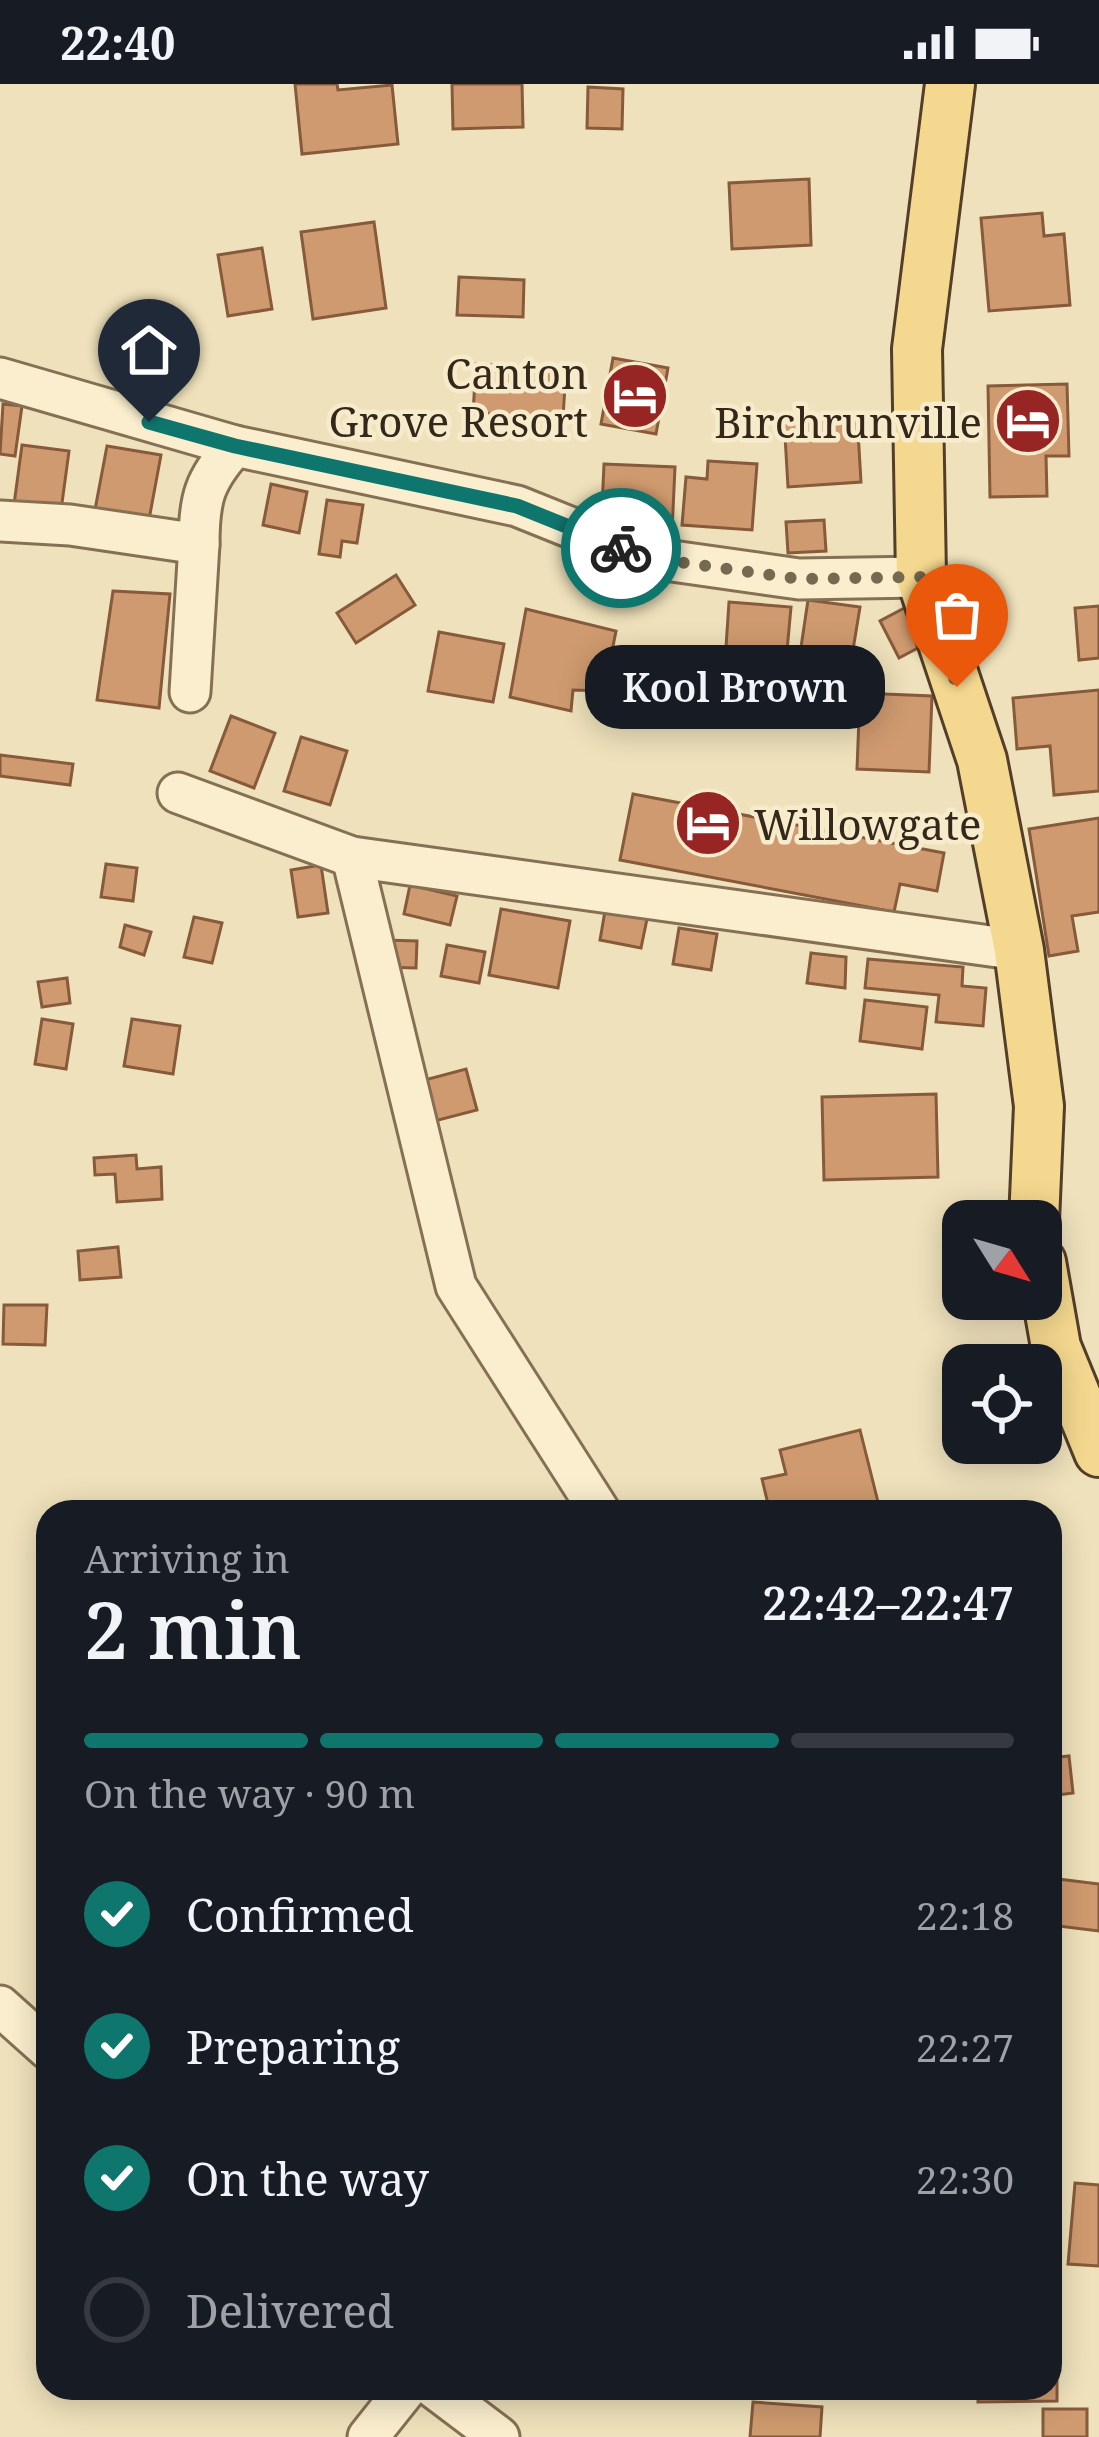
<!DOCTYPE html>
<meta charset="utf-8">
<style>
:root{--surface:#171b24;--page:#20242c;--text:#f1f3f6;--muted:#9ea1a6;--line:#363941;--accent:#0f766e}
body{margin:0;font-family:"Noto Serif",serif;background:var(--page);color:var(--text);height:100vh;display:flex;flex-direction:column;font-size:45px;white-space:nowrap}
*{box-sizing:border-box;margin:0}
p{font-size:39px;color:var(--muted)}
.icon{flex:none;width:66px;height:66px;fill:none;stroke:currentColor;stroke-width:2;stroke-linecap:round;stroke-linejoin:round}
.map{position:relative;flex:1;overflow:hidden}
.drawer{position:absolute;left:36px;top:1416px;width:1026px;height:900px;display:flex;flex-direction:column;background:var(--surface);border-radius:36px;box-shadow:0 6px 30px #0003}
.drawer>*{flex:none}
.needle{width:78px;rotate:127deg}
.controls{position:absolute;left:942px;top:1116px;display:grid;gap:24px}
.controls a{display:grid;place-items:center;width:120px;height:120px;border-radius:24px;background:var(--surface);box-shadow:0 6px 30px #0003;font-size:60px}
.pin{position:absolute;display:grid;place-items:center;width:102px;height:102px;color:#fff;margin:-123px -51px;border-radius:50% 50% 50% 0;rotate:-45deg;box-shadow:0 0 12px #0007}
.pin .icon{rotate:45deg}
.courier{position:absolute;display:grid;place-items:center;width:120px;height:120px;margin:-60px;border:9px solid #0f766e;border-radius:50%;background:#fff;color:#222;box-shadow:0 3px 15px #0007}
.bubble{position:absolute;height:84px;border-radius:36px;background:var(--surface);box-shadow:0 6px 30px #0003;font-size:39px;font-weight:600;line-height:84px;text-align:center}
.overview em{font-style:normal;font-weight:600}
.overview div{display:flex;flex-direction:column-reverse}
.overview{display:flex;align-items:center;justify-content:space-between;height:204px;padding:0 48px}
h1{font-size:78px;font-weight:600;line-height:90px}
.bar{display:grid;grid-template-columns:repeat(4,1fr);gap:18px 12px;align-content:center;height:144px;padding:0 48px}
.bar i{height:15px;border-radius:9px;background:var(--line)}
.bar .selected{background:var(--accent)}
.bar p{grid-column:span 4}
ol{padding:0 48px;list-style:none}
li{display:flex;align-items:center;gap:36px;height:132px}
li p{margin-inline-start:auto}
li .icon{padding:12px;border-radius:50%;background:var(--accent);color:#fff;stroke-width:4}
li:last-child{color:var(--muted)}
li i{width:66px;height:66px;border:6px solid var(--line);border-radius:50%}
.status{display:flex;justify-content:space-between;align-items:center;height:84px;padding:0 60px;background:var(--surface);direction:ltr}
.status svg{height:33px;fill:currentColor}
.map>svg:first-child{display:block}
</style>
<div class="status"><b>22:40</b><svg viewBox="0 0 49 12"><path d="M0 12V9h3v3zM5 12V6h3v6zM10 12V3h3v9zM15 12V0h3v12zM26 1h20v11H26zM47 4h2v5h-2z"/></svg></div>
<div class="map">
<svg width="1099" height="2353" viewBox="0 0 1099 2353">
<rect width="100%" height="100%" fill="#efe1bb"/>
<g fill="#cf9a6f" stroke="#865a3a" stroke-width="3">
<polygon points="295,0 337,0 338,6 392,1 398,60 302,70"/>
<polygon points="452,0 522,0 523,43 453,45"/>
<polygon points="588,3 623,5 622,45 587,44"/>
<polygon points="809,95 811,161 732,165 729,99"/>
<polygon points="1042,129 1044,152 1064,150 1070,221 989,227 981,134"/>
<polygon points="374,138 386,224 313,235 301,148"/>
<polygon points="262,164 272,225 228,232 218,171"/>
<polygon points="459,193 524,196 523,233 457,231"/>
<polygon points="613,274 668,284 656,350 601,340"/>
<polygon points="476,280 566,285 563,334 473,329"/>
<polygon points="1067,300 1069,372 1046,372 1047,412 990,413 988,302"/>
<polygon points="3,320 22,322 15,372 0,370"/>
<polygon points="857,330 861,398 788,403 784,335"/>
<polygon points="22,361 69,367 60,434 13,428"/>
<polygon points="107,362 161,371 148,441 94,431"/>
<polygon points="708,377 757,380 752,446 682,441 686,393 707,395"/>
<polygon points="604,380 675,383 672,448 601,446"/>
<polygon points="271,400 307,408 299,449 263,441"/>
<polygon points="327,416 363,421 357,459 342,457 340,473 319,470"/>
<polygon points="824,436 826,467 788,469 786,438"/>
<polygon points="396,491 415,521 356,559 337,529"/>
<polygon points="113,507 170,510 159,624 97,616"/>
<polygon points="808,516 860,523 851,578 800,570"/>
<polygon points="729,518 791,523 787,567 726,563"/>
<polygon points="910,521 929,558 899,574 880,537"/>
<polygon points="1099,522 1099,574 1079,576 1075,524"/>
<polygon points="526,525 616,547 604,607 573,606 571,627 510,613"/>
<polygon points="439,548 504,560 493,618 428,607"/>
<polygon points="741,580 786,582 785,599 802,599 801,642 739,640"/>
<polygon points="1099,606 1099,707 1054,711 1050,662 1017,665 1013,614"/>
<polygon points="860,609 932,612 929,688 857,685"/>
<polygon points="231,632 275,649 254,704 210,687"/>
<polygon points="301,653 347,667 330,721 284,707"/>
<polygon points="0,671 73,680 70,701 0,692"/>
<polygon points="633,710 944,769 937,807 900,800 894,828 620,776"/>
<polygon points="1099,734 1099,828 1072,832 1078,867 1049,872 1029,745"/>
<polygon points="106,780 137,784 133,817 101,813"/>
<polygon points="321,781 328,829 298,833 291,786"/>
<polygon points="410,801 457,812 450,841 404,830"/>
<polygon points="501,825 570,837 558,904 489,891"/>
<polygon points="605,827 647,835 641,864 600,856"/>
<polygon points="194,833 222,839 212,879 184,873"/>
<polygon points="125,841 151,848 144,871 120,863"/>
<polygon points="679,844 717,850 711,886 673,880"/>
<polygon points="383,856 417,857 416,884 382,883"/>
<polygon points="447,861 485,868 479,899 441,892"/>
<polygon points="811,869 846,873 845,904 807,899"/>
<polygon points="868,875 963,883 962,902 986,904 983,942 936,938 939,911 865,904"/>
<polygon points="67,894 70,919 42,923 38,898"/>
<polygon points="865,916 927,923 922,965 860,957"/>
<polygon points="42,935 73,940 66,985 35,980"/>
<polygon points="132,935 180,942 173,990 124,982"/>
<polygon points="466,985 477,1026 427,1039 417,998"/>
<polygon points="936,1010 938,1093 824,1096 822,1013"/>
<polygon points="136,1071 137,1085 161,1083 162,1115 117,1118 115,1090 95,1091 94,1074"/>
<polygon points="118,1163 121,1193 80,1196 78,1167"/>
<polygon points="4,1221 47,1221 45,1261 3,1260"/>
<polygon points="860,1346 878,1418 838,1428 796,1428 793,1418 769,1424 762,1395 786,1390 780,1366"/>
<polygon points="1069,1672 1073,1709 1050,1712 1050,1674"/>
<polygon points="1050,1794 1099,1800 1099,1847 1050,1841"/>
<polygon points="1075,2099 1099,2101 1099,2182 1068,2180"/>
<polygon points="1050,2256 1057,2256 1057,2317 978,2318 978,2304 1050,2304"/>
<polygon points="753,2318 822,2323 820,2353 750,2353"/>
<rect x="1043" y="2325" width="44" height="28"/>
</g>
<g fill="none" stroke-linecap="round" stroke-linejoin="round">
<defs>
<g id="minor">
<polyline points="0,294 235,362 517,422 644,473 799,495 921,493"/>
<path d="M 0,437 L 70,441 L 199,460 C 199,415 204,396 235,362"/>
<polyline points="190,608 199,460"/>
<polyline points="178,709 352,773 1019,866"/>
<polyline points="352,773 456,1202 600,1428"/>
<polyline points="0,1922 48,1965"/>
<polyline points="434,2304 499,2353"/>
<polyline points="368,2353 407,2304"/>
</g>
<g id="major">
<polyline points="950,0 917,265 921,493 982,676 1019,866 1039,1022 1034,1137"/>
<polyline points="1041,1178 1056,1263 1099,1368"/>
</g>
</defs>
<use href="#minor" stroke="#867054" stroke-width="45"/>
<use href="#major" stroke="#533e29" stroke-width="54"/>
<use href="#minor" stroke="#faeece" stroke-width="39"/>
<use href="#major" stroke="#f5d88f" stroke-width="48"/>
</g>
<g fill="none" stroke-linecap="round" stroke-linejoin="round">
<polyline stroke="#766952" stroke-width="12" stroke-dasharray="0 21.6" points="621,464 644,473 799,495 921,493 957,603"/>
<polyline stroke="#0f766e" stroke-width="15" points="149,338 235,362 517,422 621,464"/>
</g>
<defs>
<symbol id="hotel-disc" viewBox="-11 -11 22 22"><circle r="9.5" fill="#972523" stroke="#f6ebcb"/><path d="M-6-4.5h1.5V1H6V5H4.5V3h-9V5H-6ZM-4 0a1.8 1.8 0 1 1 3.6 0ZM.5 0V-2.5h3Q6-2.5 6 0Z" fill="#fff"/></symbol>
</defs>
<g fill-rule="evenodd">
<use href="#hotel-disc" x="597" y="274" width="76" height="76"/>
<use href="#hotel-disc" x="990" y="299" width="76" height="76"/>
<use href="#hotel-disc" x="670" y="701" width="76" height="76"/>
</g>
<g text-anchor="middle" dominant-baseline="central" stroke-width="9" stroke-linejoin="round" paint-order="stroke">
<g font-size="42" fill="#35281a" stroke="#f6ebcb" text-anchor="end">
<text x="588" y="288">Canton<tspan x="588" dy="48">Grove Resort</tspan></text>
<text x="982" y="337">Birchrunville</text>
<text x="754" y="739" text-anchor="start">Willowgate</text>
</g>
</g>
</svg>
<div class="controls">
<a><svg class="needle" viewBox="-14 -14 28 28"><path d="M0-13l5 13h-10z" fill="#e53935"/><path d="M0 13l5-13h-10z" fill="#9ea1a6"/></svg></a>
<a><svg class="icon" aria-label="locate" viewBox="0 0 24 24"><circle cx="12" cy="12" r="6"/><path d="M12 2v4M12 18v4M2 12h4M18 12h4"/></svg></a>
</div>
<div class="pin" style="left:957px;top:603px;background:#ea580c"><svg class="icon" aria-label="bag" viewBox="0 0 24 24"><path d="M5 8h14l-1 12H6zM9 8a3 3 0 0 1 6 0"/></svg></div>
<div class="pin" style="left:149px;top:338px;background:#1f2937"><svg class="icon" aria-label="home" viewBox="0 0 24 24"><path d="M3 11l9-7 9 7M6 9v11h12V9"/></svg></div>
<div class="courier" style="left:621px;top:464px"><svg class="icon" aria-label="bike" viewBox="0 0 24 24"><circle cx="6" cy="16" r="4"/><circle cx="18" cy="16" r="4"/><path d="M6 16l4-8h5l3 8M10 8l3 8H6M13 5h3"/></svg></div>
<div class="bubble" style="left:585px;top:561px;width:300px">Kool Brown</div>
<section class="drawer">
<div class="overview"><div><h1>2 min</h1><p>Arriving in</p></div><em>22:42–22:47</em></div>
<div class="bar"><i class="selected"></i><i class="selected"></i><i class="selected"></i><i></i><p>On the way · 90 m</p></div>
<ol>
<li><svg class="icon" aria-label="check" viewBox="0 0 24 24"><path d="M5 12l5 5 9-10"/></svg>Confirmed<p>22:18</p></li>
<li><svg class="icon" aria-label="check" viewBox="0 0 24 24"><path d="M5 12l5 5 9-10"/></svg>Preparing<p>22:27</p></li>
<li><svg class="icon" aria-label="check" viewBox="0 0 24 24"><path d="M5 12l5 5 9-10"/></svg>On the way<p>22:30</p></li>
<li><i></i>Delivered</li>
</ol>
</section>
</div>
